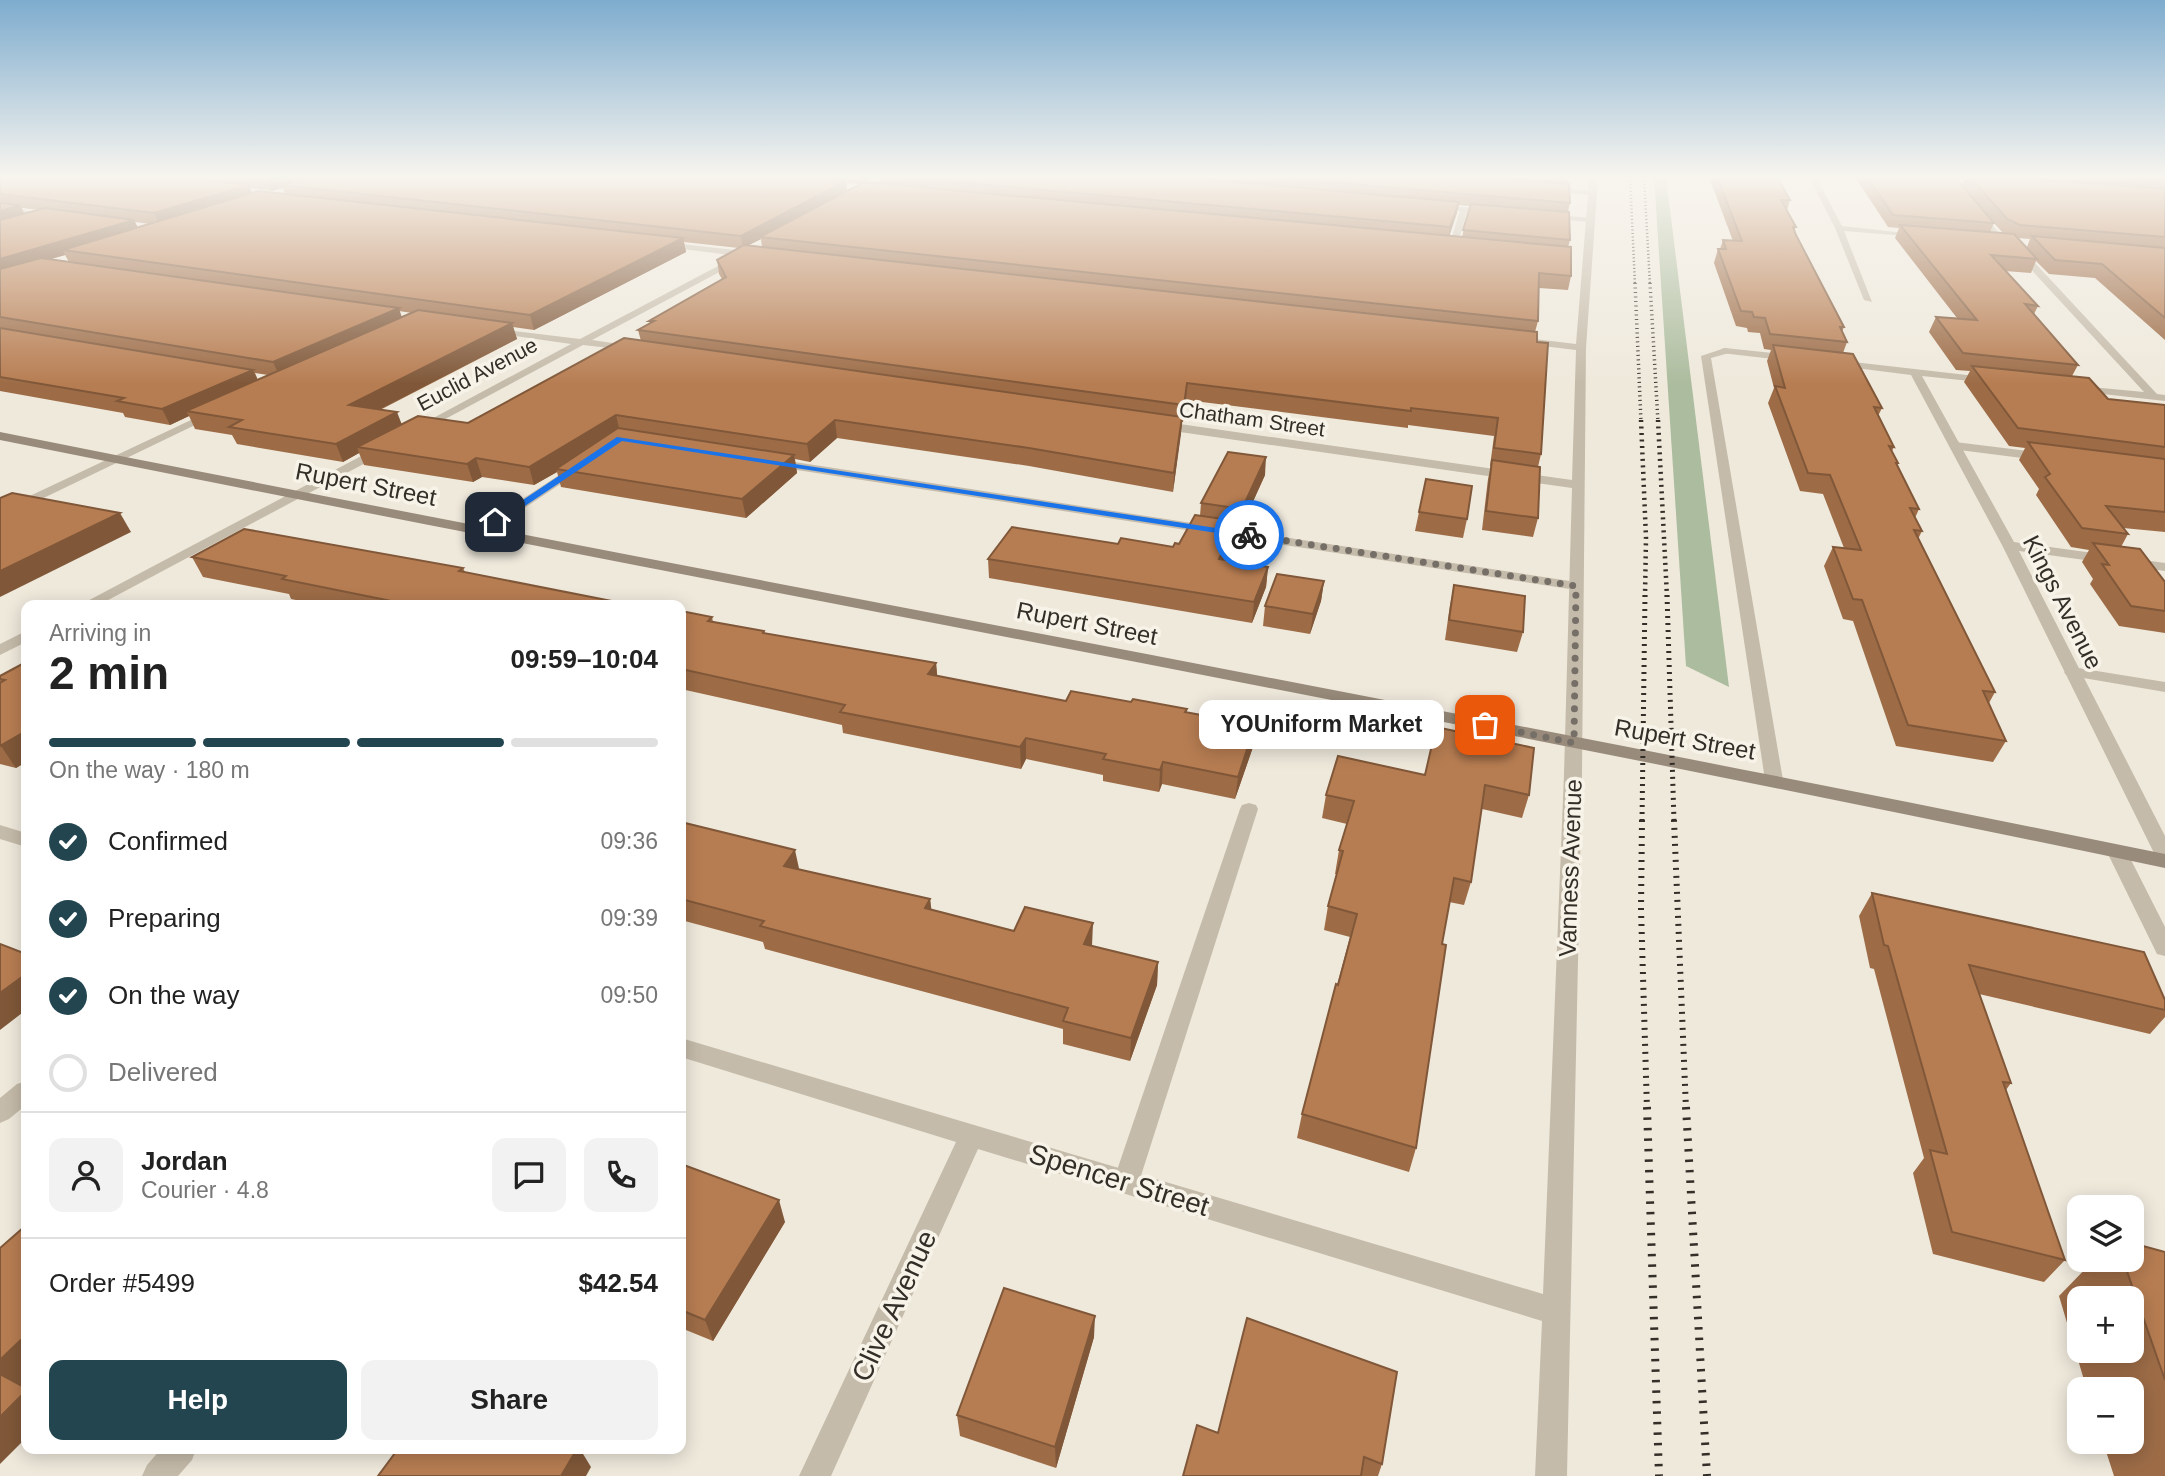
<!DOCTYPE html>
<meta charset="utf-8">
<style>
:root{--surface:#fff;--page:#f2f2f2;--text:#222;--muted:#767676;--line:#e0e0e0;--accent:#234550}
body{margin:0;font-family:Helvetica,sans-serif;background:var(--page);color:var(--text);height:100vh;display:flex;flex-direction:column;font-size:26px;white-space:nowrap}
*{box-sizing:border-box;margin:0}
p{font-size:23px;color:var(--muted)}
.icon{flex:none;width:38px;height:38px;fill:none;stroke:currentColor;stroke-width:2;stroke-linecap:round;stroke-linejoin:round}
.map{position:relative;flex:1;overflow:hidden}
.details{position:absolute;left:21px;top:600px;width:665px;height:854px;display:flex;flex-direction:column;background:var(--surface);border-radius:14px;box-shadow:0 4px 18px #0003}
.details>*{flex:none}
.controls{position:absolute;left:2067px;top:1195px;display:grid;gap:14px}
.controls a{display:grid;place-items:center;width:77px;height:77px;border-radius:14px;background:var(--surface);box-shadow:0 4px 18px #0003;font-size:35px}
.pin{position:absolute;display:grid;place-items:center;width:60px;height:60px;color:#fff;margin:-30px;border-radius:14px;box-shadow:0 4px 10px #0006}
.courier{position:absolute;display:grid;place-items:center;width:70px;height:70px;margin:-35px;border:5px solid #1a73e8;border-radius:50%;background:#fff;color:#222;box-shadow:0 2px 9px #0007}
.bubble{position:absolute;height:49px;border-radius:14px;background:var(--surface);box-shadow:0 4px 18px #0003;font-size:23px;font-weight:700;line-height:49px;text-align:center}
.summary em{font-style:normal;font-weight:700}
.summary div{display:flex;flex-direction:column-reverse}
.summary{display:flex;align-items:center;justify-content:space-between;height:119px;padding:0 28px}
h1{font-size:46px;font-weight:700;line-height:52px}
.bar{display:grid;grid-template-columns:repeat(4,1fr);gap:10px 7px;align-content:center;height:84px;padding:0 28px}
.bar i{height:9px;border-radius:5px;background:var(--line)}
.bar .active{background:var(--accent)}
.bar p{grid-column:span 4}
.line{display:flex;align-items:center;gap:18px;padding:0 28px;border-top:2px solid var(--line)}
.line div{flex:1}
.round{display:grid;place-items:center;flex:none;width:74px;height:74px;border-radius:14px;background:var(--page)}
ol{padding:0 28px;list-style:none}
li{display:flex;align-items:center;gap:21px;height:77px}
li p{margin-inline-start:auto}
li .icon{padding:7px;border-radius:50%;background:var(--accent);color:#fff;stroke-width:4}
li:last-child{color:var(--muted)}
li i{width:38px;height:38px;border:4px solid var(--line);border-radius:50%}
.action{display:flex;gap:14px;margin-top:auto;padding:14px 28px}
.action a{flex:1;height:80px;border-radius:14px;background:var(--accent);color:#fff;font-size:28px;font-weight:700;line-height:80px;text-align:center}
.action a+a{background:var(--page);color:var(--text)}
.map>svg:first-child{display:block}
</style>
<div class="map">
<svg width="2165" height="1476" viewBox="0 0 2165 1476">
<rect width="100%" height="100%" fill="#efe9dc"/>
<polygon fill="#acbc9e" points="1654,177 1666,177 1729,687 1686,666"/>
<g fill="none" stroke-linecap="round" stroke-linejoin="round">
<g fill="#c5bbaa" fill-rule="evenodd">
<polygon points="1944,177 1951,177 2000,234 2015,241 2015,245 1994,238"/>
<polygon points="1432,205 1491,209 1495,211 1491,213 1467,212 1457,246 1453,249 1449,246 1460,211 1435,209"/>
<polygon points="1547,214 1590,218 1594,220 1590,222 1544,218"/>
<polygon points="1725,348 1729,349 1729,353 1711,358 1783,780 1774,786 1765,780 1701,356"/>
<polygon points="208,412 218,414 0,519 0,510"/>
<polygon points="1955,442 2045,453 2051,457 2045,461 1951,449 1949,446"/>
<polygon points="775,459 1576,582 1583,586 1576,590 771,466 771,460"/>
<polygon points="579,462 585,466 583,469 484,535 479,536 472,532"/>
<polygon points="2072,667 2165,682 2165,692 2066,675 2064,672"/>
<polygon points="1249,803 1256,805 1258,809 1139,1182 1135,1190 1126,1194 1117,1190 1113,1182 1240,809 1242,805"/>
<polygon points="2117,845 2124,847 2127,852 2165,927 2165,956 2157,954 2107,852 2110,847"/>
<polygon points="161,1449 196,1449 192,1460 178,1476 142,1476 147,1465"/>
</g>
<g fill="#c5bbaa" fill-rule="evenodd">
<polygon points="1589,177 1597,177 1597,193 1586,348 1582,774 1567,1476 1535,1476 1542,1321 978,1149 831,1476 799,1476 956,1142 681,1057 681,1038 1543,1294 1564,774 1572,488 1159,429 1153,425 1159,421 1572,480 1576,350 1526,344 1521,341 1526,338 1576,344 1588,195 1543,190 1547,188 1588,190"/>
<polygon points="1809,177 1816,177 1842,226 1923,235 1919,237 1844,231 1872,302 1864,300 1835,228"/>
<polygon points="0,207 53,214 57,216 53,218 0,211"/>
<polygon points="663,242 753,252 757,255 753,258 660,246"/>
<polygon points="2016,249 2022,249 2157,394 2165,395 2165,401 2076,391 2076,387 2080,386 2144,392 2016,253"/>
<polygon points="737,256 740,261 592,340 633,346 637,347 637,351 583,345 423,431 413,429 571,344 494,333 489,330 490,328 580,339"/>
<polygon points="1725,348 1791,355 1796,358 1791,361 1721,353 1721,349"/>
<polygon points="1836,360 1993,378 1993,382 1989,383 1922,376 2014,542 2165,563 2165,571 2019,551 2165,836 2165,862 2158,860 2155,855 2002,545 1911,375 1832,365 1832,361"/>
<polygon points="382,445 386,446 386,452 97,606 78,606"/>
<polygon points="26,631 26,642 0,655 0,644"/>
<polygon points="0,825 26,833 26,847 0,839"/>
<polygon points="26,1081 26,1105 9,1119 0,1123 0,1098 17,1084"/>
</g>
<path fill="#998b7b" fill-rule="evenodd" d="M 0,432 C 721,576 1445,707 2165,854 L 2165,868 C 1445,717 721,585 0,440 Z"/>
<g stroke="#342e28" stroke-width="2.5" stroke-dasharray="1 2.5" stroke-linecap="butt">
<polyline points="1630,177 1635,285"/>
<polyline points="1644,177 1650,285"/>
</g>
<g stroke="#342e28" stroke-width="3.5" stroke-dasharray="1 3.5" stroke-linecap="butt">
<polyline points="1635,283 1641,422"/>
<polyline points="1650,283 1658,422"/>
</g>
<g stroke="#342e28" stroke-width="4.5" stroke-dasharray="2 4.5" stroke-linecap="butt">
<polyline points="1641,420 1646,538 1645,597"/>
<polyline points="1658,420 1667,597"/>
</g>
<g stroke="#342e28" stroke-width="5" stroke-dasharray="2 5" stroke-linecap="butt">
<polyline points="1667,595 1674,821"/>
<polyline points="1642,821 1645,595"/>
</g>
<g stroke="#342e28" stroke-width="6" stroke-dasharray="2 6" stroke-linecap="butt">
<polyline points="1642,820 1641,909 1647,1109"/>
<polyline points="1674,820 1686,1109"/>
</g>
<g stroke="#342e28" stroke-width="8" stroke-dasharray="2.5 8" stroke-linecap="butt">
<polyline points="1647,1107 1659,1476"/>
<polyline points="1686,1107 1707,1476"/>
</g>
</g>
<g fill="#9d6c47" fill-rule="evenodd">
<path d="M 0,177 L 875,177 L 866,183 L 880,184 L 879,177 L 1569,177 L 1567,184 L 1570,203 L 1568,212 L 1570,240 L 1568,247 L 1571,276 L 1568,290 L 1539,288 L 1538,321 L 1535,332 L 1537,342 L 1541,454 L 1538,467 L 1538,518 L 1533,537 L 1482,530 L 1488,479 L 1491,466 L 1490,466 L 1494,436 L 1408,425 L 1408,428 L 1186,400 L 1183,422 L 1182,422 L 1173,492 L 1029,466 L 837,438 L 810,462 L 795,459 L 797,473 L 746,518 L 561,487 L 557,472 L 534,485 L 482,477 L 473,482 L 364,465 L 359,453 L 343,462 L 237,444 L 232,435 L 195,429 L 189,416 L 170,425 L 125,417 L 123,413 L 0,391 ZM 846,183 L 861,184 L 847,191 ZM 250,188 L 271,191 L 283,188 L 285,194 L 252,193 ZM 1458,205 L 1470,206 L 1462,237 L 1449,236 ZM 22,208 L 39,210 L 24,214 ZM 135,222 L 150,224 L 138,228 ZM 761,239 L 762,247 L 749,245 ZM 684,242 L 739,248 L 717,260 L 719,274 L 722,279 L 649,321 L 650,324 L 638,330 L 641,341 L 468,423 L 402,424 L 380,410 L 517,339 L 513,327 L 534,330 L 686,252 ZM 65,255 L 69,262 L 50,259 ZM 399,311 L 412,313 L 402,317 ZM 255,373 L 268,375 L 258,380 Z"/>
<polygon points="1709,177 1777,177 1790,200 1787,210 1796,227 1794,231 1844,327 1842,332 1847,342 1843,353 1882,408 1878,416 1894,447 1892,451 1898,463 1897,466 1919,509 1915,518 1922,531 1918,539 1995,692 1989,703 2006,741 1993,762 1896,746 1853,621 1843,619 1824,566 1833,547 1844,548 1823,494 1800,491 1768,403 1774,388 1767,361 1771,350 1764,349 1760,333 1748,332 1747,328 1736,326 1714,263 1718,249 1720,249 1723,240 1733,241"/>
<path d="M 1855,177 L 1955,177 L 1962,185 L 1965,177 L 2165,177 L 2165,340 L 2095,278 L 2049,274 L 2036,261 L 2031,273 L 2005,271 L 2038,306 L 2034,314 L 2078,365 L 2072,376 L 2108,399 L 2165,405 L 2165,532 L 2123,528 L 2128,534 L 2121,547 L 2165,582 L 2165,633 L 2119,626 L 2090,584 L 2093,579 L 2082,562 L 2089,550 L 2071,547 L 2036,495 L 2039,489 L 2019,460 L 2025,448 L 2009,446 L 1964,382 L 1970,371 L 1956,370 L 1929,332 L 1936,317 L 1957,318 L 1895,238 L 1899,228 L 1888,227 ZM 1994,223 L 2002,232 L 2005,233 L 1990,232 ZM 2018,238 L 2030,239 L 2027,247 Z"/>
<polygon points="1265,475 1241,528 1236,527 1235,540 1226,560 1268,567 1266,587 1252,623 989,578 988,559 1173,547 1179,544 1200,516 1201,503"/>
<polygon points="1426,479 1467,519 1463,538 1415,531"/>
<polygon points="192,557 463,568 465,572 637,606 325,606 291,599 289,594 203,577"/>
<polygon points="1324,581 1321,601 1310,634 1263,626 1265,606"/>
<polygon points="1454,585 1523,632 1517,652 1445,640 1450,605"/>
<polygon points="681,611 712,617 713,622 765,633 936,663 937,676 1066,701 1131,702 1187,709 1187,712 1253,747 1235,799 1162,784 1159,792 1103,781 1103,775 1026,759 1021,769 843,733 842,725 681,689"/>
<polygon points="26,662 26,762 16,768 0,764 0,676"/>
<polygon points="1436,727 1529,795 1522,818 1482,809 1471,882 1464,905 1449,902 1442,944 1416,1148 1409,1172 1297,1138 1302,1114 1350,937 1324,930 1328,906 1337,874 1335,874 1339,850 1347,824 1322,818 1326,795 1425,775"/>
<polygon points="681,822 799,869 930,899 931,910 1014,931 1092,946 1158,962 1157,985 1130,1061 1063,1044 1063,1029 765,949 763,942 681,920"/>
<polygon points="1872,893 2165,1000 2165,1017 2150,1034 1979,994 2011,1083 2006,1090 2065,1260 2044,1282 1933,1254 1913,1173 1924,1158 1874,969 1870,968 1859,916"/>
<polygon points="681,1164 785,1222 713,1341 681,1328"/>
<path d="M 2165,1252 L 2165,1476 L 2114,1476 L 2103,1442 L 2132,1442 L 2132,1390 L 2087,1390 L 2059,1296 L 2094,1260 L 2132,1260 ZM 2079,1298 L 2132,1298 L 2132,1351 L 2079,1351 Z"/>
<polygon points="1247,1318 1382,1464 1378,1476 1183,1476 1218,1433"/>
<polygon points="1094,1337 1056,1468 960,1436 957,1415"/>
</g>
<g fill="#805839">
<polygon points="277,177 318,177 282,185 283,188 271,191 267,180"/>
<polygon points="862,177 875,177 862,184"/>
<polygon points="846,181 847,193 760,237 761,239 743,248 741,236"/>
<polygon points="249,185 253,197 160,225 154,213"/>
<polygon points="1459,202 1457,213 1448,240 1450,227"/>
<polygon points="20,205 26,217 0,224 0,211"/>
<polygon points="134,220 140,232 63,250 65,255 0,274 0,259"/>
<polygon points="683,238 686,252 534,330 530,315"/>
<polygon points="399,308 403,322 280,377 273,362"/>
<polygon points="512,323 517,339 355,422 349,405"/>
<polygon points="253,370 260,385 186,411 189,416 170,425 162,409"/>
<polygon points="1187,383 1186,400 1183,422 1184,405"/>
<polygon points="397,412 404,430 357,447 359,453 343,462 336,444"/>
<polygon points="616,415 620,432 556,469 557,472 534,485 529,467"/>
<polygon points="1182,417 1181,434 1173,492 1174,473"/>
<polygon points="835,420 837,438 810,462 807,444"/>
<polygon points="794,455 797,473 746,518 742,499"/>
<polygon points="1266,457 1265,475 1241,528 1242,509"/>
<polygon points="476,458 482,477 473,482 467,464"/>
<polygon points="120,513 131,532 0,597 0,571"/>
<polygon points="1237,521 1235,540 1218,578 1219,559"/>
<polygon points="1268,567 1266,587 1252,623 1254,602"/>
<polygon points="1324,581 1321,601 1310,634 1313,614"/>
<polygon points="936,663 938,684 928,674"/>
<polygon points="1255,725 1253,747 1235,799 1238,777"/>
<polygon points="26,731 26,762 16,768 1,746"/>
<polygon points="1026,738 1026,759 1021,769 1020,747"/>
<polygon points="1163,762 1162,784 1159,792 1160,770"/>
<polygon points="795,850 800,873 784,866"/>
<polygon points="930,899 933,921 925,908"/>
<polygon points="1093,923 1092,946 1084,944"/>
<polygon points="1158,962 1157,985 1130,1061 1131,1038"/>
<polygon points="26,974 26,1010 0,1030 0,993"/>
<polygon points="779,1200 785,1222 713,1341 705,1320"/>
<polygon points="1095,1316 1094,1337 1056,1468 1055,1447"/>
<polygon points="26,1335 26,1380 16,1390 0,1377 0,1360"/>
<polygon points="26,1391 26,1438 0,1464 0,1417"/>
<polygon points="577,1449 580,1449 591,1467 586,1476 561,1476"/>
</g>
<g fill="#b77d52" stroke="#805839" stroke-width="2">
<polygon points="0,177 184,177 249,185 154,213 0,194"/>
<polygon points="245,177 277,177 267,180"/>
<polygon points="308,177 807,177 846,181 741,236 282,185"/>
<polygon points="902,177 1182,177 1459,202 1450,227"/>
<polygon points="1272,177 1488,177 1569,184 1570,203"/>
<polygon points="1717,177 1777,177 1790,200 1781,200 1796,227 1793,227 1796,235 1844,327 1840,327 1847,342 1770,334 1765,318 1754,317 1752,312 1741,311 1718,249 1726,249 1723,240 1742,241"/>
<polygon points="1867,177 1955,177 1994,223 1893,215"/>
<polygon points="1970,177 2011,177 2165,189 2165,237 2020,225 2007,219"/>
<polygon points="2122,177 2165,177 2165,181"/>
<polygon points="864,182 1571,247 1571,276 1539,273 1538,321 760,237"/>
<polygon points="258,191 683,238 530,315 63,250"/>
<polygon points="0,203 20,205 0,211"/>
<polygon points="1471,204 1569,212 1570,240 1463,230"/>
<polygon points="45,208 134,220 0,259 0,220"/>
<polygon points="1900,225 2014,234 2037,259 1991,255 2038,306 2025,304 2078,365 1963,353 1936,317 1977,320"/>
<polygon points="2032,236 2165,248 2165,318 2102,264 2055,260"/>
<polygon points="744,245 1537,332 1537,342 1548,343 1541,454 1494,448 1498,418 1411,408 1411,411 1187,383 1184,405 638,330 654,321 649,321 726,277 717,260"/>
<polygon points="41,258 399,308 273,362 0,317 0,269"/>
<polygon points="418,310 512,323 349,405 397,412 336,444 229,427 242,420 186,411"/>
<polygon points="0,328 253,370 162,409 117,401 124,398 0,377"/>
<polygon points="624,338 1182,417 1174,473 1029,448 835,420 807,444 616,415 529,467 476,458 467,464 357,447 418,416 468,423"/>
<polygon points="1773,345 1853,354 1882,408 1874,407 1894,447 1889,446 1898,463 1896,463 1919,509 1910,508 1922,531 1914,530 1995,692 1983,691 2006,741 1908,725 1862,600 1853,599 1833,547 1861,550 1830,475 1808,473 1775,386 1785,388"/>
<polygon points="1972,366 2089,378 2108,399 2165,405 2165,447 2018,428"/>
<polygon points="618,428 794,455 742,499 556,469"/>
<polygon points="2028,442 2165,459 2165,512 2106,506 2128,534 2082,528 2045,477 2050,474"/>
<polygon points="1228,452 1266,457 1242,509 1201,503"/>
<polygon points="1492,460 1540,467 1538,518 1486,511"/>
<polygon points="1426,479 1472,486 1467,519 1419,512"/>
<polygon points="12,493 120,513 0,571 0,498"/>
<polygon points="1195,515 1237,521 1219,559 1268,567 1254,602 988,559 1012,527 1118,544 1121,538 1173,547 1175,543 1179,544"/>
<polygon points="244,529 463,568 459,571 637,606 416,606 282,579 286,576 192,557"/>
<polygon points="2093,543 2140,549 2165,582 2165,611 2131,606 2102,564 2109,565"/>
<polygon points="1277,574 1324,581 1313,614 1265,606"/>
<polygon points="1454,585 1525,596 1523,632 1449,620"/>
<polygon points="681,611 712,617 708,621 764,631 763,633 936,663 928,674 1066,701 1071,691 1131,702 1133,699 1187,709 1185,712 1255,725 1238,777 1163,762 1160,770 1103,759 1106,754 1026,738 1020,747 840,712 845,705 681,669"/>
<polygon points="26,662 26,731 0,746 0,683 5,680 0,679 0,676"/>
<polygon points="1436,727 1534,748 1529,795 1485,785 1471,882 1454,878 1442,944 1446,945 1416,1148 1302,1114 1336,984 1338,985 1357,914 1328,906 1343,851 1339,850 1354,801 1326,795 1338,756 1425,775"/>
<polygon points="681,822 795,850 784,866 930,899 925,908 1014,931 1025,907 1093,923 1084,944 1158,962 1131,1038 1063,1021 1068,1008 760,926 764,921 681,899"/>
<polygon points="1872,893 2144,952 2165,1000 2165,1010 1969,965 2011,1083 2003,1082 2065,1260 1952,1232 1930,1150 1947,1154 1888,946 1884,945"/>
<polygon points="0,944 26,954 26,974 0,993"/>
<polygon points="681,1164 779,1200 705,1320 681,1310"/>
<polygon points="24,1227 26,1227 26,1335 0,1360 0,1248"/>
<polygon points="2132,1243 2165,1252 2165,1380 2123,1260 2132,1260"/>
<polygon points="1004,1288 1095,1316 1055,1447 957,1415"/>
<polygon points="1247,1318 1397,1372 1382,1464 1364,1457 1361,1476 1183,1476 1197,1425 1218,1433"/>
<polygon points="0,1374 26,1388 26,1391 0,1417"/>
<polygon points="398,1449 577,1449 561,1476 378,1476"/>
</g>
<linearGradient id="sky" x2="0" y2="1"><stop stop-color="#7eacce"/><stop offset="0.46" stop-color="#f8f5ef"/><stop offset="1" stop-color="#f8f5ef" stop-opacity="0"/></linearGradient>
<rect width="2165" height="384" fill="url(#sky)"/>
<polygon fill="#1a73e8" points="617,437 1249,533 1253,535 1249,538 622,441 498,524 490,522"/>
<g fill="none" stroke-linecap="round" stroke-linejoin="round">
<polyline stroke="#756f67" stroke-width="7" stroke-dasharray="0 12.6" points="1249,535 1576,586 1574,743 1485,725"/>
</g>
<g text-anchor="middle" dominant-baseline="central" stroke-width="7" stroke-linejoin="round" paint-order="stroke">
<g font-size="21" fill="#342e28" stroke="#f7f3e8">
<text transform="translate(477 374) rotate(-28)">Euclid Avenue</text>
<text transform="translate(1252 419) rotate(8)">Chatham Street</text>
</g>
<g font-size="24" fill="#342e28" stroke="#f7f3e8">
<text transform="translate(366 484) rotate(11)">Rupert Street</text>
<text transform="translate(2063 602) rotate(63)">Kings Avenue</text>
<text transform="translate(1087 623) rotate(11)">Rupert Street</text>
<text transform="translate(1685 739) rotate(10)">Rupert Street</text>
<text transform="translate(1570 868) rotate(-88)">Vanness Avenue</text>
</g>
<g font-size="28" fill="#342e28" stroke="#f7f3e8">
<text transform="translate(1119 1180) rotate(17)">Spencer Street</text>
<text transform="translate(894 1306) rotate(-65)">Clive Avenue</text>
</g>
</g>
</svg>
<div class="controls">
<a><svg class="icon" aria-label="layers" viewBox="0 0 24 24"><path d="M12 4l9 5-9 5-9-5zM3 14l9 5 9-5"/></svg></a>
<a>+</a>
<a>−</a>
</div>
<div class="pin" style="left:1485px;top:725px;background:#ea580c"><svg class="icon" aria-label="bag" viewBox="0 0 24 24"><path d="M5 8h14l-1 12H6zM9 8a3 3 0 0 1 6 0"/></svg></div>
<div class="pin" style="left:495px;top:522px;background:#1f2937"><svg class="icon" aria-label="home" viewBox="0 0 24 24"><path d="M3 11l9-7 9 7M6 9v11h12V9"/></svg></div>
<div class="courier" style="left:1249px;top:535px"><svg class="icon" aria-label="bike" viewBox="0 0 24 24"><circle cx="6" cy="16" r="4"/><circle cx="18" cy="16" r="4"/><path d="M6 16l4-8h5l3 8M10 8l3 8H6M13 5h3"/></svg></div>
<div class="bubble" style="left:1199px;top:700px;width:245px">YOUniform Market</div>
<section class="details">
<div class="summary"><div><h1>2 min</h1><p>Arriving in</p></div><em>09:59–10:04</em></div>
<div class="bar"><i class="active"></i><i class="active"></i><i class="active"></i><i></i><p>On the way · 180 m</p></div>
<ol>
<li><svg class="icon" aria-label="check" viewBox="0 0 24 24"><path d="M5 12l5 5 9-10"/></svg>Confirmed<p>09:36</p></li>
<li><svg class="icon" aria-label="check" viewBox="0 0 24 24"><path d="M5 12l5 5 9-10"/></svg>Preparing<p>09:39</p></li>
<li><svg class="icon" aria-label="check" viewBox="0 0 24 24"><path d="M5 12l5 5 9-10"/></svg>On the way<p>09:50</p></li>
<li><i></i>Delivered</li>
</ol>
<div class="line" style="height:126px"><a class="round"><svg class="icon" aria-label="person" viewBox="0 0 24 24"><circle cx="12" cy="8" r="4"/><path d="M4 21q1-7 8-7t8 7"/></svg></a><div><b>Jordan</b><p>Courier · 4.8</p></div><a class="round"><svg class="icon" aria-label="chat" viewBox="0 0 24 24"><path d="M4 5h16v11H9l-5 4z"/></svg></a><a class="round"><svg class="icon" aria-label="phone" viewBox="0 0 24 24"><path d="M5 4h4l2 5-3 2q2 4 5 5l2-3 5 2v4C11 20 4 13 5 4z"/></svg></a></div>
<div class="line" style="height:91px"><div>Order #5499</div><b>$42.54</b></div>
<div class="action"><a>Help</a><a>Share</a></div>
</section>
</div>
